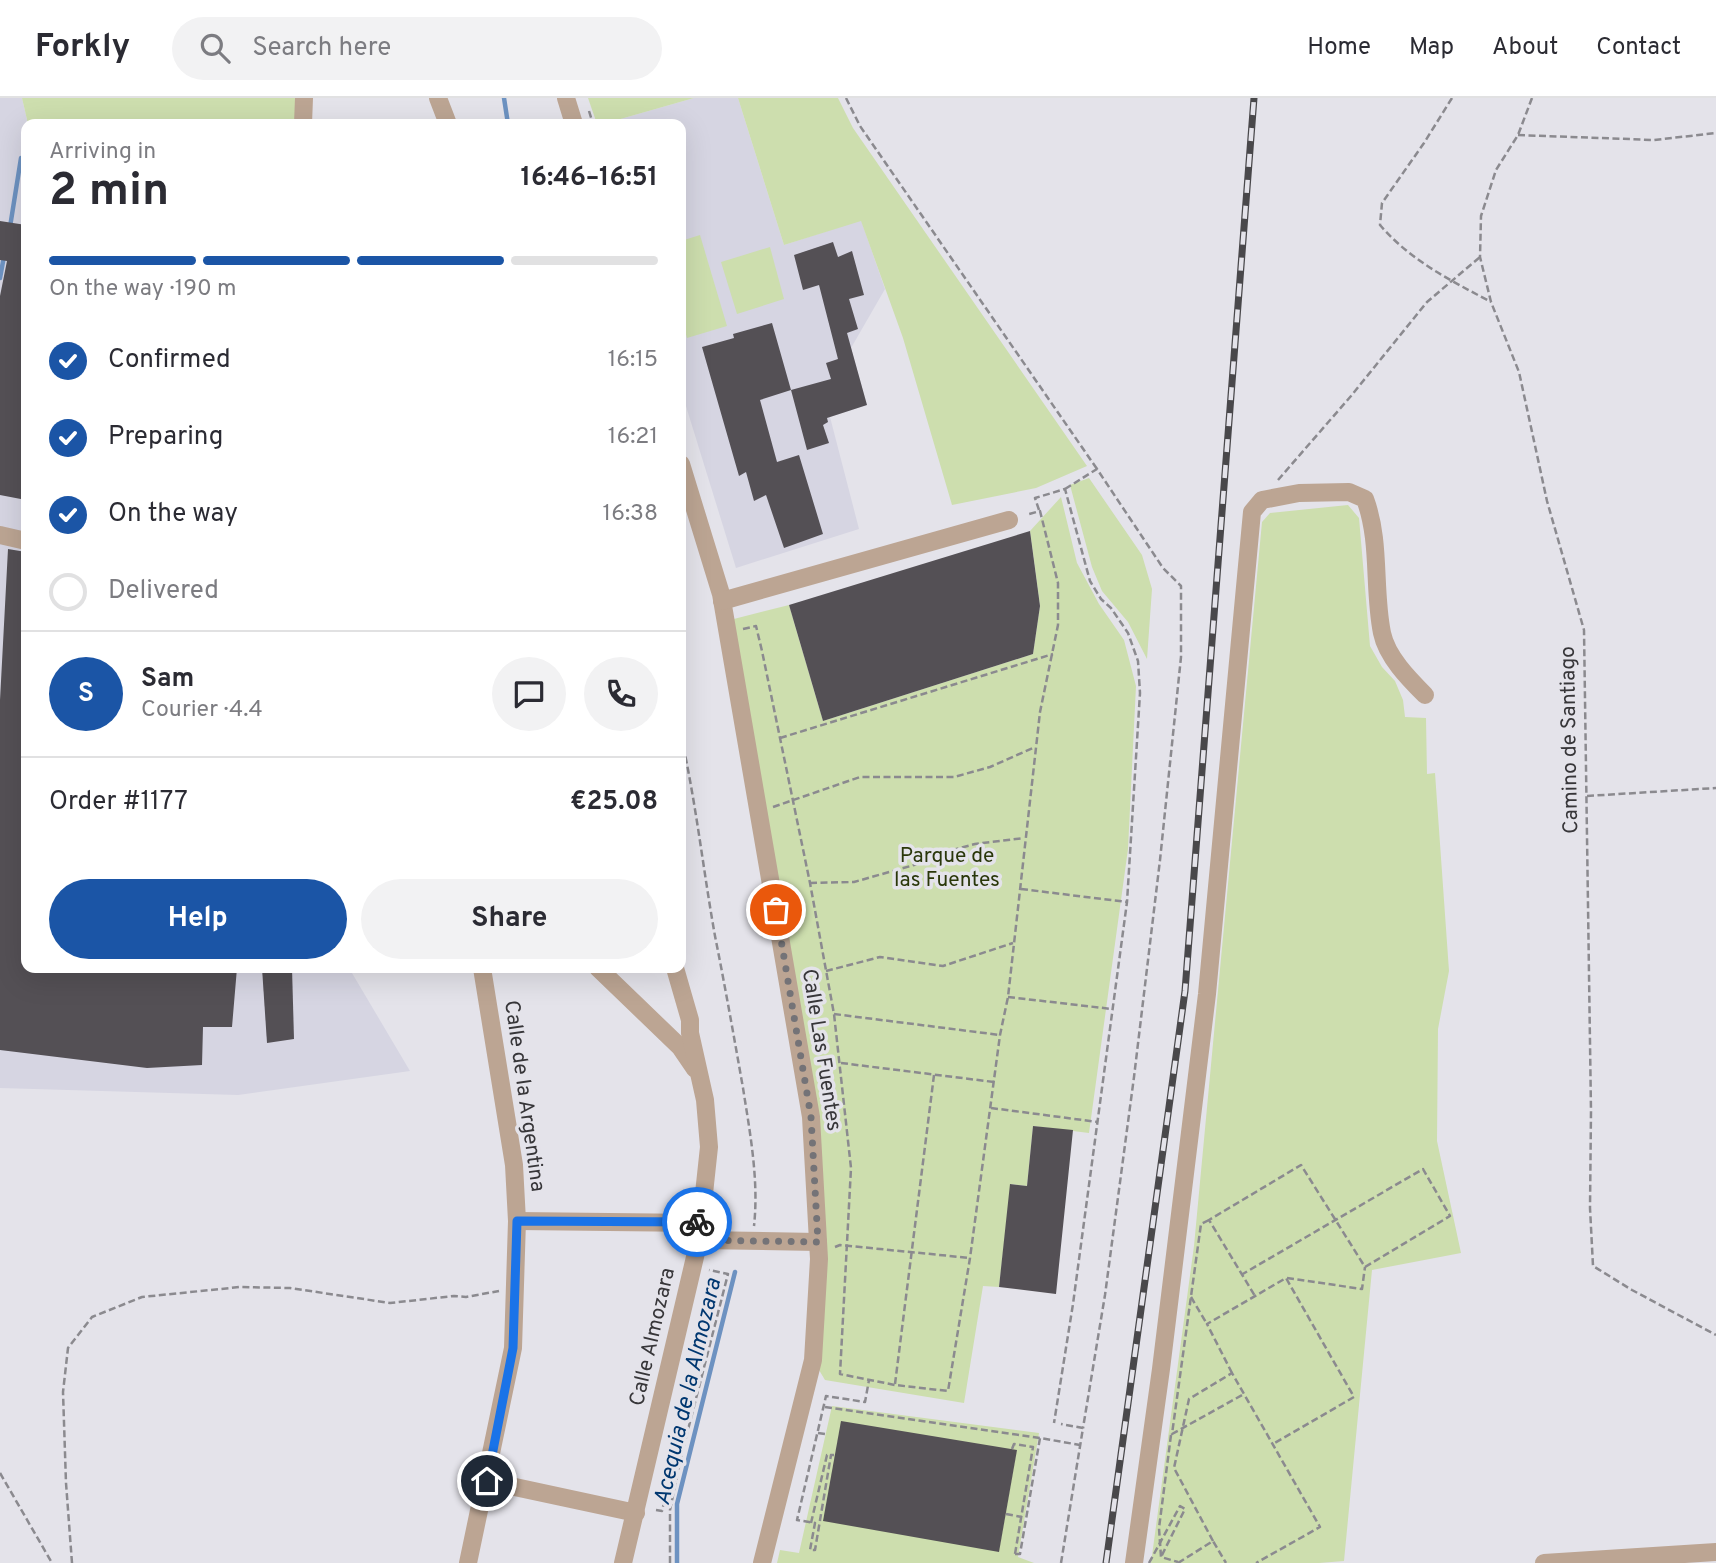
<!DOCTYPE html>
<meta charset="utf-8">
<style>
:root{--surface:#fff;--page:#f2f2f3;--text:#2b2b33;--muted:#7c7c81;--line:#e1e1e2;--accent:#1b55a6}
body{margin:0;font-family:Overpass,sans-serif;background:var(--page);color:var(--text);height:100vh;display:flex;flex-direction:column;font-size:26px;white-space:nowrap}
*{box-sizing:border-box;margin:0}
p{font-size:23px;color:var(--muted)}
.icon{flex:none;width:38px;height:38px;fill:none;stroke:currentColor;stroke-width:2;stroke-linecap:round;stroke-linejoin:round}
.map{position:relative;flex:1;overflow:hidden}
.details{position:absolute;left:21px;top:21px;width:665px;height:854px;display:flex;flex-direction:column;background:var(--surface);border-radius:14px;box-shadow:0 7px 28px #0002}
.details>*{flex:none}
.pin{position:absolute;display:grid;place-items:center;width:60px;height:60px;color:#fff;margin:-30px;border:4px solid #fff;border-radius:50%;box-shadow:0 2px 7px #0007}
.courier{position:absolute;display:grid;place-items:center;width:70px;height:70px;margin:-35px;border:5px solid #1a73e8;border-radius:50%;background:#fff;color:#222;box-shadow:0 2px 9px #0007}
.head em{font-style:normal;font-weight:700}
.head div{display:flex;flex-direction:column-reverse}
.head{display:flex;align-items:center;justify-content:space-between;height:119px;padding:0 28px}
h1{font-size:46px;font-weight:700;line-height:52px}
.bar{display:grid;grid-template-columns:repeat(4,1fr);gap:10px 7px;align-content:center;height:84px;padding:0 28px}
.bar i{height:9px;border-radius:5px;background:var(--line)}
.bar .current{background:var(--accent)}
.bar p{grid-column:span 4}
.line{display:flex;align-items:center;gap:18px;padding:0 28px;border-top:2px solid var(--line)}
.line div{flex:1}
.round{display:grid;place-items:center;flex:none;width:74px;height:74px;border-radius:37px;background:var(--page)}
ol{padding:0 28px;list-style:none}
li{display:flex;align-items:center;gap:21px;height:77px}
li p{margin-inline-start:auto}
li .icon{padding:7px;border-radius:50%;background:var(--accent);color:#fff;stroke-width:4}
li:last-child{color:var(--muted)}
li i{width:38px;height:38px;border:4px solid var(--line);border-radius:50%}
.cta{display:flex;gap:14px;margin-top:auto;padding:14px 28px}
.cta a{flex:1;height:80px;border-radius:42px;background:var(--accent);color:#fff;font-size:28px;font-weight:700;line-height:80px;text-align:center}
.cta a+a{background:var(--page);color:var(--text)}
header{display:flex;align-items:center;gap:42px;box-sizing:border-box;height:98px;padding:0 35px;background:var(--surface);border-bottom:2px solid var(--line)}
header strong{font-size:33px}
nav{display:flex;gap:38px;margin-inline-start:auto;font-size:24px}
.search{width:490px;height:63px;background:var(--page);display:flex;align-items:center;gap:18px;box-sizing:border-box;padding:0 24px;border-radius:38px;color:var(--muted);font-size:26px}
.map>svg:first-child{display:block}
</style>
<header>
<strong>Forkly</strong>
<div class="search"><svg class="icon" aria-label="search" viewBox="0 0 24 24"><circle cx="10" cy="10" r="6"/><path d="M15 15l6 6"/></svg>Search here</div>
<nav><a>Home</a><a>Map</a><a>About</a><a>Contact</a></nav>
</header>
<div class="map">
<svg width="1716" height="1465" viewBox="0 0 1716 1465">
<rect width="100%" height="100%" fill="#e4e3ea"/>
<g fill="#d6d5e2">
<polygon points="0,0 22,0 28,26 26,26 26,870 349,870 410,973 238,997 0,990"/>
<polygon points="694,0 738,0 784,147 861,122 885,191 851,250 867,307 830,319 859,431 736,470 681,292 681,26 603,26"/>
</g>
<g fill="#cddeae">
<polygon points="22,0 297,0 297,26 28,26"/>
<polygon points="588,0 694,0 603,26 597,26"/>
<polygon points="738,0 838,0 853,30 1087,368 1036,390 952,407 903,240 861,123 784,147"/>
<polygon points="700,137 727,228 687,240 681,219 681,143"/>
<polygon points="770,149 784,201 737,216 721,164"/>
<polygon points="1089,380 1142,457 1152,491 1147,561 1128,524 1102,493 1092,469 1070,387"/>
<polygon points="1061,399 1077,465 1099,506 1124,542 1136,588 1128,751 1089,1035 1033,1028 1027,1088 1011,1086 999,1189 983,1188 964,1305 825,1282 813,1262 819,1161 795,926 726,523 789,507 823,623 1033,556 1040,508 1030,433"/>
<polygon points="1348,407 1359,420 1370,548 1382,569 1395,583 1403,602 1405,619 1426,620 1427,676 1435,675 1449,873 1438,931 1437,1043 1461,1155 1372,1172 1344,1463 1319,1465 1151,1465 1194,1148 1262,424 1270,415"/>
<polygon points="832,1308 1039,1335 1018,1459 1034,1465 777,1465 780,1452 799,1455"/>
</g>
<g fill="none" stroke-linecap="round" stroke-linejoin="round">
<g stroke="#6d92c1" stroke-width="4.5">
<polyline points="504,0 508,26"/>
<polyline points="10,129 21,60"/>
<polyline points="0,180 4,158"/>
<polyline points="677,1465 677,1406 735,1174"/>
</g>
</g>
<g fill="#545055">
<polygon points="0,123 26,127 26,402 0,397 0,198 7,163 0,162"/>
<polygon points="833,144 838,159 852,153 864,197 849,201 858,231 847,235 867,307 827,320 828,324 823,327 829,345 807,352 791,292 831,281 826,265 838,261 819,187 803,192 794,157"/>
<polygon points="772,225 791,292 760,302 777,364 799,357 823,436 784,450 766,397 754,403 746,374 739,378 702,249 734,240 733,236"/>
<polygon points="1030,433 1040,508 1033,556 823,623 789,507"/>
<polygon points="8,451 26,454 26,870 237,870 232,929 203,929 202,967 147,970 0,952 0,602"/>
<polygon points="262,870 292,870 294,941 267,945"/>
<polygon points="1033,1028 1073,1032 1056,1196 999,1189 1010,1086 1027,1088"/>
<polygon points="841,1323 1017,1352 999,1454 823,1423"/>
</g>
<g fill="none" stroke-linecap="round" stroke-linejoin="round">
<g stroke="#8b8a8f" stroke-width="2.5" stroke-dasharray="7 3.5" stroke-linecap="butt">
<polyline points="846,0 860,28 1097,371"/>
<path d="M 1452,0 L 1424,45 L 1382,105 L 1380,127 C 1411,163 1450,182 1491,204"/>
<polyline points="1532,0 1518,37 1496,72 1481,118 1480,159 1491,204 1519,274 1547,403 1584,532 1591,1013 1590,1110 1593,1168 1632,1192 1716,1237"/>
<polyline points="589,13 593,26"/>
<polyline points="550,26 552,25"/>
<polyline points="1518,37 1654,42 1716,35"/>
<polyline points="1278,382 1351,298 1427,204 1480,159"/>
<polyline points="1065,391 1097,371 1163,470 1181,488 1181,559 1160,762 1134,979 1105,1197 1083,1330"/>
<polyline points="1039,412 1035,400 1065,391 1090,483 1101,501 1111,510 1128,535 1138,563 1140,595 1127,804 1073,1206 1054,1325"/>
<polyline points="743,531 756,528 762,553 810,785 834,916 851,1070 840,1276 895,1287 948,1293 970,1160 1000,937 1008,899 1040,614 1058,527 1058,485 1040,413 1026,417"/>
<path d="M 681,638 C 696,704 703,771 715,838 C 725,888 734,939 743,990 C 750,1035 759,1082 754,1128"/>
<polyline points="780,640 1053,556"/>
<polyline points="1587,698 1716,690"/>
<polyline points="773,709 860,679 954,679 990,669 1035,649"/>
<polyline points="810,785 854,784 914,767 938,756 975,746 1024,740"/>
<polyline points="1021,791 1127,804"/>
<polyline points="826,873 880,859 943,868 1013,845"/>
<polyline points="1008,899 1112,911"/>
<polyline points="834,916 1000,937"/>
<polyline points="841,965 994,984"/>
<polyline points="991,1010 1098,1024"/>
<polyline points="1209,1122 1201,1126 1172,1336 1244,1296"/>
<polyline points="835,1149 840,1147 970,1160"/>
<polyline points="1241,1177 1423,1071 1450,1118 1365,1169 1301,1067 1209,1122 1255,1198"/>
<polyline points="1287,1180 1362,1191 1365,1169"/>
<polyline points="1191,1199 1207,1226"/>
<polyline points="1232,1275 1207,1226 1286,1180 1354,1299 1273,1346"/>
<polyline points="895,1286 934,977"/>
<polyline points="825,1309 1040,1340"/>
<polyline points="818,1335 825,1336"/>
<polyline points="1171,1337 1159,1430 1161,1459 1178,1464"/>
<polyline points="1012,1351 1014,1346 1033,1349 1015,1456"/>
<polyline points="834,1357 831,1357 815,1452 810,1452 815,1425 797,1422 826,1298 865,1304 869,1282"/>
<polyline points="0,1375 52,1465"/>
<polyline points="656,1412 662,1413 669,1384 676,1385"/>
<polyline points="1006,1416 1022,1419"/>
<polyline points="811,1425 827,1357 831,1357"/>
<polyline points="1213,1443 1174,1370 1189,1301 1232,1275 1320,1429 1256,1465"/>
<polyline points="1015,1456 1020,1456 1040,1340 1080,1347"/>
<polyline points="72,1465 66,1385 63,1294 68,1250 92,1219 142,1199 240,1189 290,1190 390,1205 454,1198 466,1199 499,1193"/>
<polyline points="670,1465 670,1412 681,1359 728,1176 709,1172"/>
<polyline points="1061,1465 1083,1330 1061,1326"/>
<polyline points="1178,1465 1213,1443 1226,1465"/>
</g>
<g stroke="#bca593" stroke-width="18">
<polyline points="438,0 448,26"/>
<polyline points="566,0 574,26"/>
<polyline points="303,26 304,0"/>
<polyline points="681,366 721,496 811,1019 819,1161 813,1262 762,1465"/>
<polyline points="0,437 26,443"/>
<polyline points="722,503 1009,422"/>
<polyline points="598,870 680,949 695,971"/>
<polyline points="517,1123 701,1125"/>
<polyline points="699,1142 818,1144"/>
<polyline points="487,1383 636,1415"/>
<polyline points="468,1465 513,1250 517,1123 514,1067 482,870"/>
<polyline points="623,1465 699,1142 709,1049 705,1002 690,935 690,922 675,870"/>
<path d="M 1134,1465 L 1161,1271 L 1207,896 L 1252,414 L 1262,402 L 1299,395 L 1349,394 L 1365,401 C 1381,444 1373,490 1382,535 C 1387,559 1409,581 1425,597"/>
<polyline points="1544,1465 1716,1454"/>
</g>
<defs>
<polyline id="rail" points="1106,1465 1185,893 1254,0"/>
</defs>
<use href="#rail" stroke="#49484b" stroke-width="7"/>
<use href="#rail" stroke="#e4e3ea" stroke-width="4.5" stroke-dasharray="13" stroke-linecap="butt"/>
<polyline stroke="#8b8a8f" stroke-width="2.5" stroke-dasharray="7 3.5" stroke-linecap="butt" points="1149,1465 1180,1408 1185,1411 1161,1459"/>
</g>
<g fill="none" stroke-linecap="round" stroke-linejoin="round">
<polyline stroke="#747377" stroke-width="7" stroke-dasharray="0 12.6" points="697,1124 701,1125 699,1142 818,1144 811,1019 776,812"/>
<polyline stroke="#1a73e8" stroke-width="9" points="487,1383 513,1250 517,1123 697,1124"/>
</g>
<g text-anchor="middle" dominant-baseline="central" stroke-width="7" stroke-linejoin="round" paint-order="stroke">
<g font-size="21" fill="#373639" stroke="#e4e3ea">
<text transform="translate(1570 642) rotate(-91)">Camino de Santiago</text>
<text transform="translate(821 952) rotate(81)">Calle Las Fuentes</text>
<text transform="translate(524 998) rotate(82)">Calle de la Argentina</text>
<text transform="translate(653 1239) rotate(-77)">Calle Almozara</text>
</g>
<g font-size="21" fill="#2a370a" stroke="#e4e3ea">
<text x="947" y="758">Parque de<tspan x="947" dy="24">las Fuentes</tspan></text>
</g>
<g font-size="23" font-style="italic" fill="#003770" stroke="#e4e3ea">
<text transform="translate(689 1294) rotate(-77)">Acequia de la Almozara</text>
</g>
</g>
</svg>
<div class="pin" style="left:776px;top:812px;background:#ea580c"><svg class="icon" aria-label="bag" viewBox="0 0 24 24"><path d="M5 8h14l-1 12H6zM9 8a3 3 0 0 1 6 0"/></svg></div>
<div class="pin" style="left:487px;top:1383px;background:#1f2937"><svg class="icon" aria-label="home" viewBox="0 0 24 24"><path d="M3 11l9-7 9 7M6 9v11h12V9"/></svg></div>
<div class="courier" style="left:697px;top:1124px"><svg class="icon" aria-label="bike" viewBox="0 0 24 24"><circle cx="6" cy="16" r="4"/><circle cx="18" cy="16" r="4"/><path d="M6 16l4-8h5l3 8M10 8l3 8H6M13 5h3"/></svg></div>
<section class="details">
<div class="head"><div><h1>2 min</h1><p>Arriving in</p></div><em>16:46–16:51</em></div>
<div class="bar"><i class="current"></i><i class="current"></i><i class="current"></i><i></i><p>On the way · 190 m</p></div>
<ol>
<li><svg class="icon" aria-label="check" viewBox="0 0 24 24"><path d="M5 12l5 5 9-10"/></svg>Confirmed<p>16:15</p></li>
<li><svg class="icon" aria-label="check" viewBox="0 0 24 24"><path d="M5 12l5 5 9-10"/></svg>Preparing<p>16:21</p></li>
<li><svg class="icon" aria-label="check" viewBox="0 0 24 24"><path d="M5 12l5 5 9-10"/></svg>On the way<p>16:38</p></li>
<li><i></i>Delivered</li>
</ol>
<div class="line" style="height:126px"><b class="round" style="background:var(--accent);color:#fff">S</b><div><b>Sam</b><p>Courier · 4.4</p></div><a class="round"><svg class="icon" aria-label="chat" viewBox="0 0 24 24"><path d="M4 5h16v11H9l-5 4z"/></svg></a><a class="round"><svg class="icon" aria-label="phone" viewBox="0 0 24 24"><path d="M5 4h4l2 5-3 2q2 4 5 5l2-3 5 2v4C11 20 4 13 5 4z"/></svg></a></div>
<div class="line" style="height:91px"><div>Order #1177</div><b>€25.08</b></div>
<div class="cta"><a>Help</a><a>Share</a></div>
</section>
</div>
